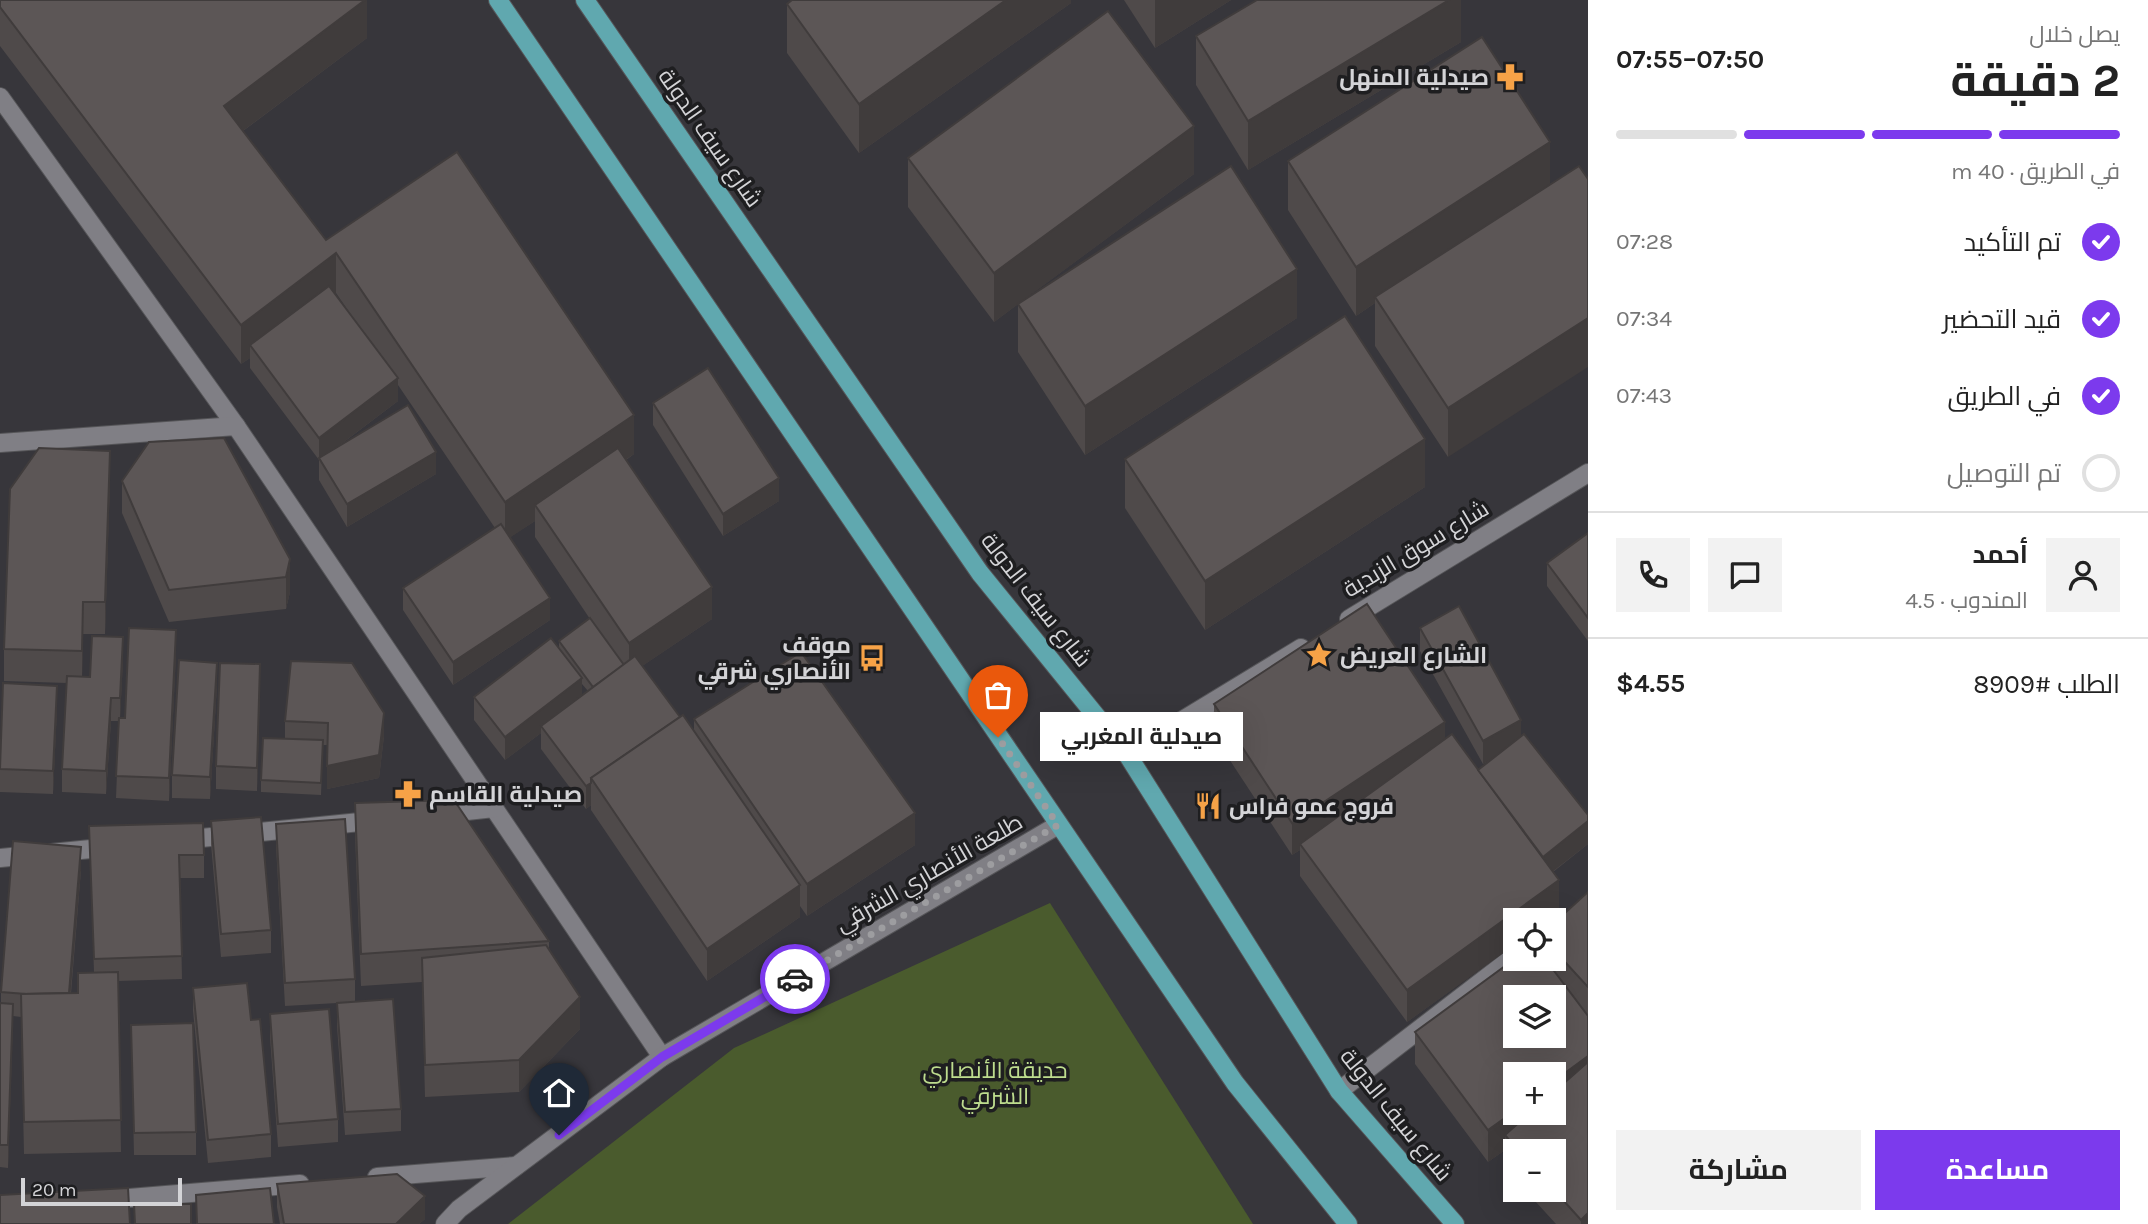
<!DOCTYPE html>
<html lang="ar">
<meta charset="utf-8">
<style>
:root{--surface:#fff;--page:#f2f2f2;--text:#222;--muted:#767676;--line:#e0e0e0;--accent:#7c3aed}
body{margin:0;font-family:Karla,Cairo,sans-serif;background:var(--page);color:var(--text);direction:rtl;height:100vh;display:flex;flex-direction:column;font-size:26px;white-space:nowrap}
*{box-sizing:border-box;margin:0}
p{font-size:23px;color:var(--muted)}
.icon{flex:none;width:38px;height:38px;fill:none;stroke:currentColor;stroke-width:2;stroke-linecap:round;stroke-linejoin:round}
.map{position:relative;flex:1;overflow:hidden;direction:ltr}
.panel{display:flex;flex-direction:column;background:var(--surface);width:560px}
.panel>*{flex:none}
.buttons{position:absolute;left:1503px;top:908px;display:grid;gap:14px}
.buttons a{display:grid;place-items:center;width:63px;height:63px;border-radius:0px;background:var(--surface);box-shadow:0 7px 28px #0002;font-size:35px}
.scale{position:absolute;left:21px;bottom:18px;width:161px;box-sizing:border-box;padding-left:7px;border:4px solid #d4d4d7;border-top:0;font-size:19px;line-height:24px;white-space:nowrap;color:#d4d4d7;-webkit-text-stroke:5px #1e1e20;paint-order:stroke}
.pin{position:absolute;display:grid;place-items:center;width:60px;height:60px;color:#fff;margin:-72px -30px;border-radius:50% 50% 50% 0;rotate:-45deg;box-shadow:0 0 7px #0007}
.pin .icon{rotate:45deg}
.courier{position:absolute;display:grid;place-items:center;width:70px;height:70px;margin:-35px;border:5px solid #7c3aed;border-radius:50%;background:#fff;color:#222;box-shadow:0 2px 9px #0007}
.bubble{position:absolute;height:49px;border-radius:0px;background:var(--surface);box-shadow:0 7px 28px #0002;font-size:23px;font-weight:700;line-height:49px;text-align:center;direction:rtl}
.headline em{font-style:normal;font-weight:700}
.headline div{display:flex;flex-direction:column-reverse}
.headline{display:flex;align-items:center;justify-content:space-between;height:119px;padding:0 28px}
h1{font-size:46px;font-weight:700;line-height:52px}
.bar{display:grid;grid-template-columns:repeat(4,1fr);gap:10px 7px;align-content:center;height:84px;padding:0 28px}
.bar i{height:9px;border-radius:5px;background:var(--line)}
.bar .active{background:var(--accent)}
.bar p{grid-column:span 4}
.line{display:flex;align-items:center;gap:18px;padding:0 28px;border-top:2px solid var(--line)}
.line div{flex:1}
.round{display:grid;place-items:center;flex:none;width:74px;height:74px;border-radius:0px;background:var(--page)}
ol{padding:0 28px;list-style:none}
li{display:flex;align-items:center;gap:21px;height:77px}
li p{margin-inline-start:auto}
li .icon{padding:7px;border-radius:50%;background:var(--accent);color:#fff;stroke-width:4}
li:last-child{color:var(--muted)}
li i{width:38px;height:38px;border:4px solid var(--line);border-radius:50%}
.action{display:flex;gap:14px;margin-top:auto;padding:14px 28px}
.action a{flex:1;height:80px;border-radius:0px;background:var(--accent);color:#fff;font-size:28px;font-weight:700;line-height:80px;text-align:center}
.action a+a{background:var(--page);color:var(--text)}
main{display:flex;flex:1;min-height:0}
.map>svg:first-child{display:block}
</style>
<main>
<section class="panel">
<div class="headline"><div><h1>2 دقيقة</h1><p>يصل خلال</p></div><em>07:50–07:55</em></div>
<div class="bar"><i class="active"></i><i class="active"></i><i class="active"></i><i></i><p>في الطريق · 40 m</p></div>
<ol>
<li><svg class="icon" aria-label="check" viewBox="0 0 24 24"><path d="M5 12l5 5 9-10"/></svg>تم التأكيد<p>07:28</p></li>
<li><svg class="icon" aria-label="check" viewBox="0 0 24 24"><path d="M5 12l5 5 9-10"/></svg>قيد التحضير<p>07:34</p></li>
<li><svg class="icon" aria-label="check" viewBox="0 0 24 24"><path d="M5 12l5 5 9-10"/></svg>في الطريق<p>07:43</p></li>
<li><i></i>تم التوصيل</li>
</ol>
<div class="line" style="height:126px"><a class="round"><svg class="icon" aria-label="person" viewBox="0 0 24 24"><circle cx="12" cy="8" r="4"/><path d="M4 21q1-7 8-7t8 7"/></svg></a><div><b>أحمد</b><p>المندوب · 4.5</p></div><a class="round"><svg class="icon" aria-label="chat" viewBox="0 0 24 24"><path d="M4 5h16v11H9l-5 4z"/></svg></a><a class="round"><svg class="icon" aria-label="phone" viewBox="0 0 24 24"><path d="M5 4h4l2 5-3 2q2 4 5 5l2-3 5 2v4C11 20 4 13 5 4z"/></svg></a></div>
<div class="line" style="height:91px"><div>الطلب #8909</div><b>$4.55</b></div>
<div class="action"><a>مساعدة</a><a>مشاركة</a></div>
</section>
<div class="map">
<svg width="1588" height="1224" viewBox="0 0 1588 1224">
<rect width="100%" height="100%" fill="#37363b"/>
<polygon fill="#4a5b2d" points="1050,903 1253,1224 508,1224 734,1048"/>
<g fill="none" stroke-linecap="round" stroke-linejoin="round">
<defs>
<g id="street">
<polyline points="0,97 236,426"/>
<polyline points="0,443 236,426 662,1057"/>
<polyline points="1349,619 1588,473"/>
<polyline points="1127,754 1301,648"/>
<polyline points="439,814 494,808"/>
<polyline points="181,840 380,820"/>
<polyline points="0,858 111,847"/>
<polyline points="1339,1091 1516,955"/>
<polyline points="377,1177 516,1166"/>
<polyline points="105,1200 300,1184"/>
<polyline points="445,1224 459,1209 662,1057 1058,825"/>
</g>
<g id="primary">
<polyline points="498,0 1235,1083 1348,1224"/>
<polyline points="585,0 980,573 1127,754 1339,1091 1455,1224"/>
</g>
</defs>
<use href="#street" stroke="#555558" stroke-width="20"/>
<use href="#primary" stroke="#555558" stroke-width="20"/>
<use href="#street" stroke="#807f85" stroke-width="18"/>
<use href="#primary" stroke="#60a8af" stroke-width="18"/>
</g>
<g fill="#4f4a4a" fill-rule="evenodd">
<path d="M 0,0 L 367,0 L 367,38 L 243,131 L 326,240 L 634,454 L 626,460 L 712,619 L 642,666 L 680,717 L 694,730 L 694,719 L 915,845 L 807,916 L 800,906 L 800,917 L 707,981 L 591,810 L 591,805 L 586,809 L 541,749 L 541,733 L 505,760 L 474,720 L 474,697 L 559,649 L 559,641 L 590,619 L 535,537 L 535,521 L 510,537 L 550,620 L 453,685 L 403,610 L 403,588 L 495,528 L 398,385 L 398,401 L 340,445 L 436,474 L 347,527 L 319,480 L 319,460 L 250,368 L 250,358 L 241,364 L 0,46 ZM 336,293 L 357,324 L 335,294 ZM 582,684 L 588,691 L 582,696 Z"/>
<polygon points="1071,0 1071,3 859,153 787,53 787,4"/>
<polygon points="1124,0 1231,0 1155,48"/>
<polygon points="1461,0 1461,42 1248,170 1196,85 1196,36"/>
<polygon points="1482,37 1448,457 1375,346 1375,303 1356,316 1288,210 1288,161"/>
<polygon points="908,158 1194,174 1026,298 1297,318 1085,455 1018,352 1018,304 994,322 908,207"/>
<polygon points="653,403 779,501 723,536 653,425"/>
<polygon points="1125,459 1425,487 1205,630 1125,508"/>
<polygon points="122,481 290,559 290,592 286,609 169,622 122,513"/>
<polygon points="110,483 105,634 83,634 82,677 90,677 123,660 120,718 125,718 176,653 169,801 116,798 119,721 111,721 106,794 62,792 62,769 67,683 4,681 4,649"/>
<polygon points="1588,533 1588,641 1547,586 1547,563"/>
<polygon points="1420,628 1521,736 1588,844 1553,872 1559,912 1407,1022 1300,876 1300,850 1292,855 1214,736 1214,704 1445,739 1478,770 1491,760 1483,764 1420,651"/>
<polygon points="291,661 384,736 379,778 327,789 328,745 323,745 321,795 261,792 261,780 285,739 285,721"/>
<polygon points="217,685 210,799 172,798 172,775"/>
<polygon points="260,687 257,791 216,789 216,766"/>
<polygon points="57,709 53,794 0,792 0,763"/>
<polygon points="355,803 549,941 549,948 580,1029 519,1092 425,1097 422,982 361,986 355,835"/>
<polygon points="211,821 271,930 271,953 221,957 211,844"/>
<polygon points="276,824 355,979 355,1001 401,1109 401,1131 345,1135 337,1026 337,1003 285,1006 276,846"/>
<polygon points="89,826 204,855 204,878 180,878 182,979 118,981 121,1152 24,1154 21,1017 13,1016 8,1168 0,1167 0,1003 1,1003 1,992 81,870 71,993 78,993 94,972"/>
<polygon points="1588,892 1588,1224 1556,1224 1525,1190 1554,1190 1554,1152 1516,1152 1516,1179 1505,1167 1505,1150 1488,1162 1415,1064 1415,1032 1516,959 1554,959 1554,923"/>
<polygon points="193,988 251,1020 271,1134 271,1157 208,1163 193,1011"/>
<polygon points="270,1014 338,1119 338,1142 278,1147 270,1037"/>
<polygon points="131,1025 196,1132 196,1155 134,1155"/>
<polygon points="277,1184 425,1219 419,1224 280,1224 277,1207"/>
</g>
<g fill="#403c3c">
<polygon points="365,0 367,0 367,38 224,145 224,106"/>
<polygon points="1006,0 1071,0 1071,3 859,153 859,104"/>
<polygon points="1155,0 1231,0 1155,48"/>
<polygon points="1449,0 1461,0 1461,42 1248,170 1248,121"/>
<polygon points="1194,126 1194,174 994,322 994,273"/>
<polygon points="1550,142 1550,191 1375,297 1375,303 1356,316 1356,267"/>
<polygon points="336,253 336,293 256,353 250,345 250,358 241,364 241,325"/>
<polygon points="1297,269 1297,318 1085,455 1085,406"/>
<polygon points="1588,318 1588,367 1448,457 1448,408"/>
<polygon points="398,378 398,401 320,460 319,458 319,438"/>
<polygon points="634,415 634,454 542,516 535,505 535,521 505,541 505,502"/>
<polygon points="1425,439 1425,487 1205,630 1205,581"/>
<polygon points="110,451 110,483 105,634 105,602"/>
<polygon points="436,452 436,474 347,527 347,504"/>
<polygon points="779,478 779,501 723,536 723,514"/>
<polygon points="290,559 290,592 286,609 286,577"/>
<polygon points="712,587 712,619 629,675 629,643"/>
<polygon points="550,598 550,620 453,685 453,662"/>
<polygon points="83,602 83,634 82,683 82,651"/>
<polygon points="176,630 176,653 169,801 169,778"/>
<polygon points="123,637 123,660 120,721 120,698"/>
<polygon points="217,663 217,685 210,799 210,777"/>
<polygon points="260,664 260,687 257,791 257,768"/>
<polygon points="582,678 582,701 541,726 541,733 505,760 505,737"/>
<polygon points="57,686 57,709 53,794 53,771"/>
<polygon points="111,698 111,721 106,794 106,771"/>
<polygon points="384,713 384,736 379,778 327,789 327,766"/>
<polygon points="1521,720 1521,743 1483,764 1483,741"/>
<polygon points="1445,722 1445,754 1300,844 1300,850 1292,855 1292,823"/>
<polygon points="591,783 591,805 586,809 586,786"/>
<polygon points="915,813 915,845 807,916 807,884"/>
<polygon points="1588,821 1588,844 1543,879 1543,857"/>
<polygon points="81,847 81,870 68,1021 68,998"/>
<polygon points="1559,880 1559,912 1547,920 1516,920 1516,944 1407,1022 1407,990"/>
<polygon points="800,885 800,917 707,981 707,949"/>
<polygon points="580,997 580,1029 519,1092 519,1060"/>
<polygon points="13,1004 13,1027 8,1168 8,1145"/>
<polygon points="1588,1056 1588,1088 1513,1144 1505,1135 1505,1150 1488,1162 1488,1130 1516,1110 1516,1113 1554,1113 1554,1081"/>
<polygon points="425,1196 425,1219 419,1224 396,1224"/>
<polygon points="1588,1213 1588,1224 1581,1224 1581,1220"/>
</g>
<g fill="#5c5656" stroke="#403c3c" stroke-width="2" fill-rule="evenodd">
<polygon points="0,0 365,0 224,106 326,240 457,152 634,415 505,502 336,253 241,325 0,7"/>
<polygon points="792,0 1006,0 859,104 787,4"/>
<polygon points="1257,0 1449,0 1248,121 1196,36"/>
<polygon points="1108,11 1194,126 994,273 908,158"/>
<polygon points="1482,37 1550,142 1356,267 1288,161"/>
<polygon points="1231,166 1297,269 1085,406 1018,304"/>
<polygon points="1579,166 1588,179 1588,318 1448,408 1375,297"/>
<polygon points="329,286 398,378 319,438 250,345"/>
<polygon points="1345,316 1425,439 1205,581 1125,459"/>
<polygon points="708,368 779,478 723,514 653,403"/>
<polygon points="408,405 436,452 347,504 319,458"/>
<polygon points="224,438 290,559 286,577 169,590 122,481 149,442"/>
<polygon points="39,448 110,451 105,602 83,602 82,651 4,649 10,489"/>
<polygon points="618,448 712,587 629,643 535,505"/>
<polygon points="501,524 550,598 453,662 403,588"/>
<polygon points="1588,533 1588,618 1547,563"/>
<polygon points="1367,604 1445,722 1292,823 1214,704"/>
<polygon points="1459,606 1521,720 1483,741 1420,628"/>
<polygon points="590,618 624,665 593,687 559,641"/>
<polygon points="129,628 176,630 169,778 116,776 119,718 125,718"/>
<polygon points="92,636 123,637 120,698 111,698 106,771 62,769 67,676 90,677"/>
<polygon points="551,638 582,678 505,737 474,697"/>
<polygon points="801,652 915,813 807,884 694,719"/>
<polygon points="635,656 680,717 591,778 591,783 586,786 541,726"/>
<polygon points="179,660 217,663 210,777 172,775"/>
<polygon points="291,661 352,663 384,713 379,755 327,766 328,723 285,721"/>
<polygon points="220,663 260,664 257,768 216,766"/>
<polygon points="3,683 57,686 53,771 0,769"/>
<polygon points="683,715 800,885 707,949 591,778"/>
<polygon points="1452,734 1559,880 1407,990 1300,844"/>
<polygon points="1524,734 1588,815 1588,821 1543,857 1478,770"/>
<polygon points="263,738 323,740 321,783 261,780"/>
<polygon points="454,800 549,941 361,954 355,803"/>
<polygon points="261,817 271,930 221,934 211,821"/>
<polygon points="345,819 355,979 285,983 276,824"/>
<polygon points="203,823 204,855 179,855 182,956 94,959 89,826"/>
<polygon points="13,841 81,847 69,993 26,994 1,992"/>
<polygon points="1588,892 1588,987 1554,950 1554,923"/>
<polygon points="546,945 580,997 519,1060 425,1065 422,958"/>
<path d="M 1516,958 L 1516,959 L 1545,959 L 1588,1016 L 1588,1056 L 1554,1081 L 1554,1074 L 1516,1074 L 1516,1110 L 1488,1130 L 1415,1032 ZM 1516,998 L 1554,998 L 1554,1036 L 1516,1036 Z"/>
<polygon points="118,972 121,1120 24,1122 21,994 78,993 78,973"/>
<polygon points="247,983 251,1020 260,1019 271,1134 208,1140 193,988"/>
<polygon points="393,999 401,1109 345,1112 337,1003"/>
<polygon points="0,1003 13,1004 8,1145 0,1145"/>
<polygon points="329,1009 338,1119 278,1124 270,1014"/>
<polygon points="193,1023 196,1132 134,1133 131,1025"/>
<polygon points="1588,1062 1588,1213 1581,1220 1554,1190 1554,1152 1519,1152 1505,1135 1530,1113 1554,1113 1554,1092"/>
<polygon points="397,1174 425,1196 396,1224 284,1224 277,1184"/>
<polygon points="128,1188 130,1224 0,1224 0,1195"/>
<polygon points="270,1188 274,1224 197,1224 196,1195"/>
<polygon points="134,1204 191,1204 191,1224 135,1224"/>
</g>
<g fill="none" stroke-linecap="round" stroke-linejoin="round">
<polyline stroke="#9d9da0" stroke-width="7" stroke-dasharray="0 12.6" points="795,979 1058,825 998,737"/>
<polyline stroke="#7c3aed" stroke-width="9" points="559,1135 662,1057 795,979"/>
</g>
<defs>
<symbol id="pharmacy-bare" viewBox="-9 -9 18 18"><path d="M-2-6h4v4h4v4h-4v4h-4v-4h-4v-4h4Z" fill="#f6a247" stroke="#1e1e20" stroke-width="2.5" paint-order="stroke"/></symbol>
<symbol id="sight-bare" viewBox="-9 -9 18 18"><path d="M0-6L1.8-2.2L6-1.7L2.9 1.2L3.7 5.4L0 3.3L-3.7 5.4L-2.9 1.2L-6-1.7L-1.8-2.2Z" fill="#f6a247" stroke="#1e1e20" stroke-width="2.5" paint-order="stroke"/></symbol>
<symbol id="bus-bare" viewBox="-9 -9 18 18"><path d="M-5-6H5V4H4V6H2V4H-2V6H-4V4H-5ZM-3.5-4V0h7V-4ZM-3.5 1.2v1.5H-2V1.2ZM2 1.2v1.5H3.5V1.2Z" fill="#f6a247" stroke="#1e1e20" stroke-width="2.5" paint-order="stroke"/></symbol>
<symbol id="restaurant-bare" viewBox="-9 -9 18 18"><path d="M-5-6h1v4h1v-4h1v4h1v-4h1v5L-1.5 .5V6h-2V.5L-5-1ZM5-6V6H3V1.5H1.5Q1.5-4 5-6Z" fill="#f6a247" stroke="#1e1e20" stroke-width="2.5" paint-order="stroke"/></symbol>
</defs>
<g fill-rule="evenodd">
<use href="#pharmacy-bare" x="1491" y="58" width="38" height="38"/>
<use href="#sight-bare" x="1300" y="636" width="38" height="38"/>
<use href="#bus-bare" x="853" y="639" width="38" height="38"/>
<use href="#pharmacy-bare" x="389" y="775" width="38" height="38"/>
<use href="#restaurant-bare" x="1189" y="787" width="38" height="38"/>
</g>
<g text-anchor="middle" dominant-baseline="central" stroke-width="7" stroke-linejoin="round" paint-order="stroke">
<g font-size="23" font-weight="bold" fill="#d4d4d7" stroke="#1e1e20" text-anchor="start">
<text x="1489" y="77" text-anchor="end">صيدلية المنهل</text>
<text x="851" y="645" text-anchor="end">موقف<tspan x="851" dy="26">الأنصاري شرقي</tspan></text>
<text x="1340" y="655">الشارع العريض</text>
<text x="429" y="794">صيدلية القاسم</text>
<text x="1229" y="806">فروج عمو فراس</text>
</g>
<g font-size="23" fill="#d4d4d7" stroke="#1e1e20">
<text transform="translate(710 138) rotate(55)">شارع سيف الدولة</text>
<text transform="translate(1416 549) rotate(-31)">شارع سوق الزبدية</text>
<text transform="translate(1036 600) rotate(52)">شارع سيف الدولة</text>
<text transform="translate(929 873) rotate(-30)">طلعة الأنصاري الشرقي</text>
<text transform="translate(1396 1115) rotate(51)">شارع سيف الدولة</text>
</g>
<g font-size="23" fill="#bedd8e" stroke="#1e1e20">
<text x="995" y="1070">حديقة الأنصاري<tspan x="995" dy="26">الشرقي</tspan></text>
</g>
</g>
</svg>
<div class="buttons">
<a><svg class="icon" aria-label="locate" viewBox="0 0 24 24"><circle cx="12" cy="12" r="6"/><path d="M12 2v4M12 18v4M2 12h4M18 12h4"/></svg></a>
<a><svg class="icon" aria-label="layers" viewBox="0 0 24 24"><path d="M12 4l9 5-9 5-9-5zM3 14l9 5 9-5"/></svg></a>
<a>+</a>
<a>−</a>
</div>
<div class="scale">20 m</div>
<div class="pin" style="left:998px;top:737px;background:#ea580c"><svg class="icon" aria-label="bag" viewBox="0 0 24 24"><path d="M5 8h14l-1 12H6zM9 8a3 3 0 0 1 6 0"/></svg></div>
<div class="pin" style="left:559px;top:1135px;background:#1f2937"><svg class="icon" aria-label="home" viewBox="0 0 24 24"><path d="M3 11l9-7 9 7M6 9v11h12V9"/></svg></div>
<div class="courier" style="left:795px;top:979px"><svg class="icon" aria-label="car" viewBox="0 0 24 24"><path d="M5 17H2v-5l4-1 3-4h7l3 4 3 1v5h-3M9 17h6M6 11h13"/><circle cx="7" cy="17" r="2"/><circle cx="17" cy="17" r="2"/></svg></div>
<div class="bubble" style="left:1040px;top:712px;width:203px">صيدلية المغربي</div>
</div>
</main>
